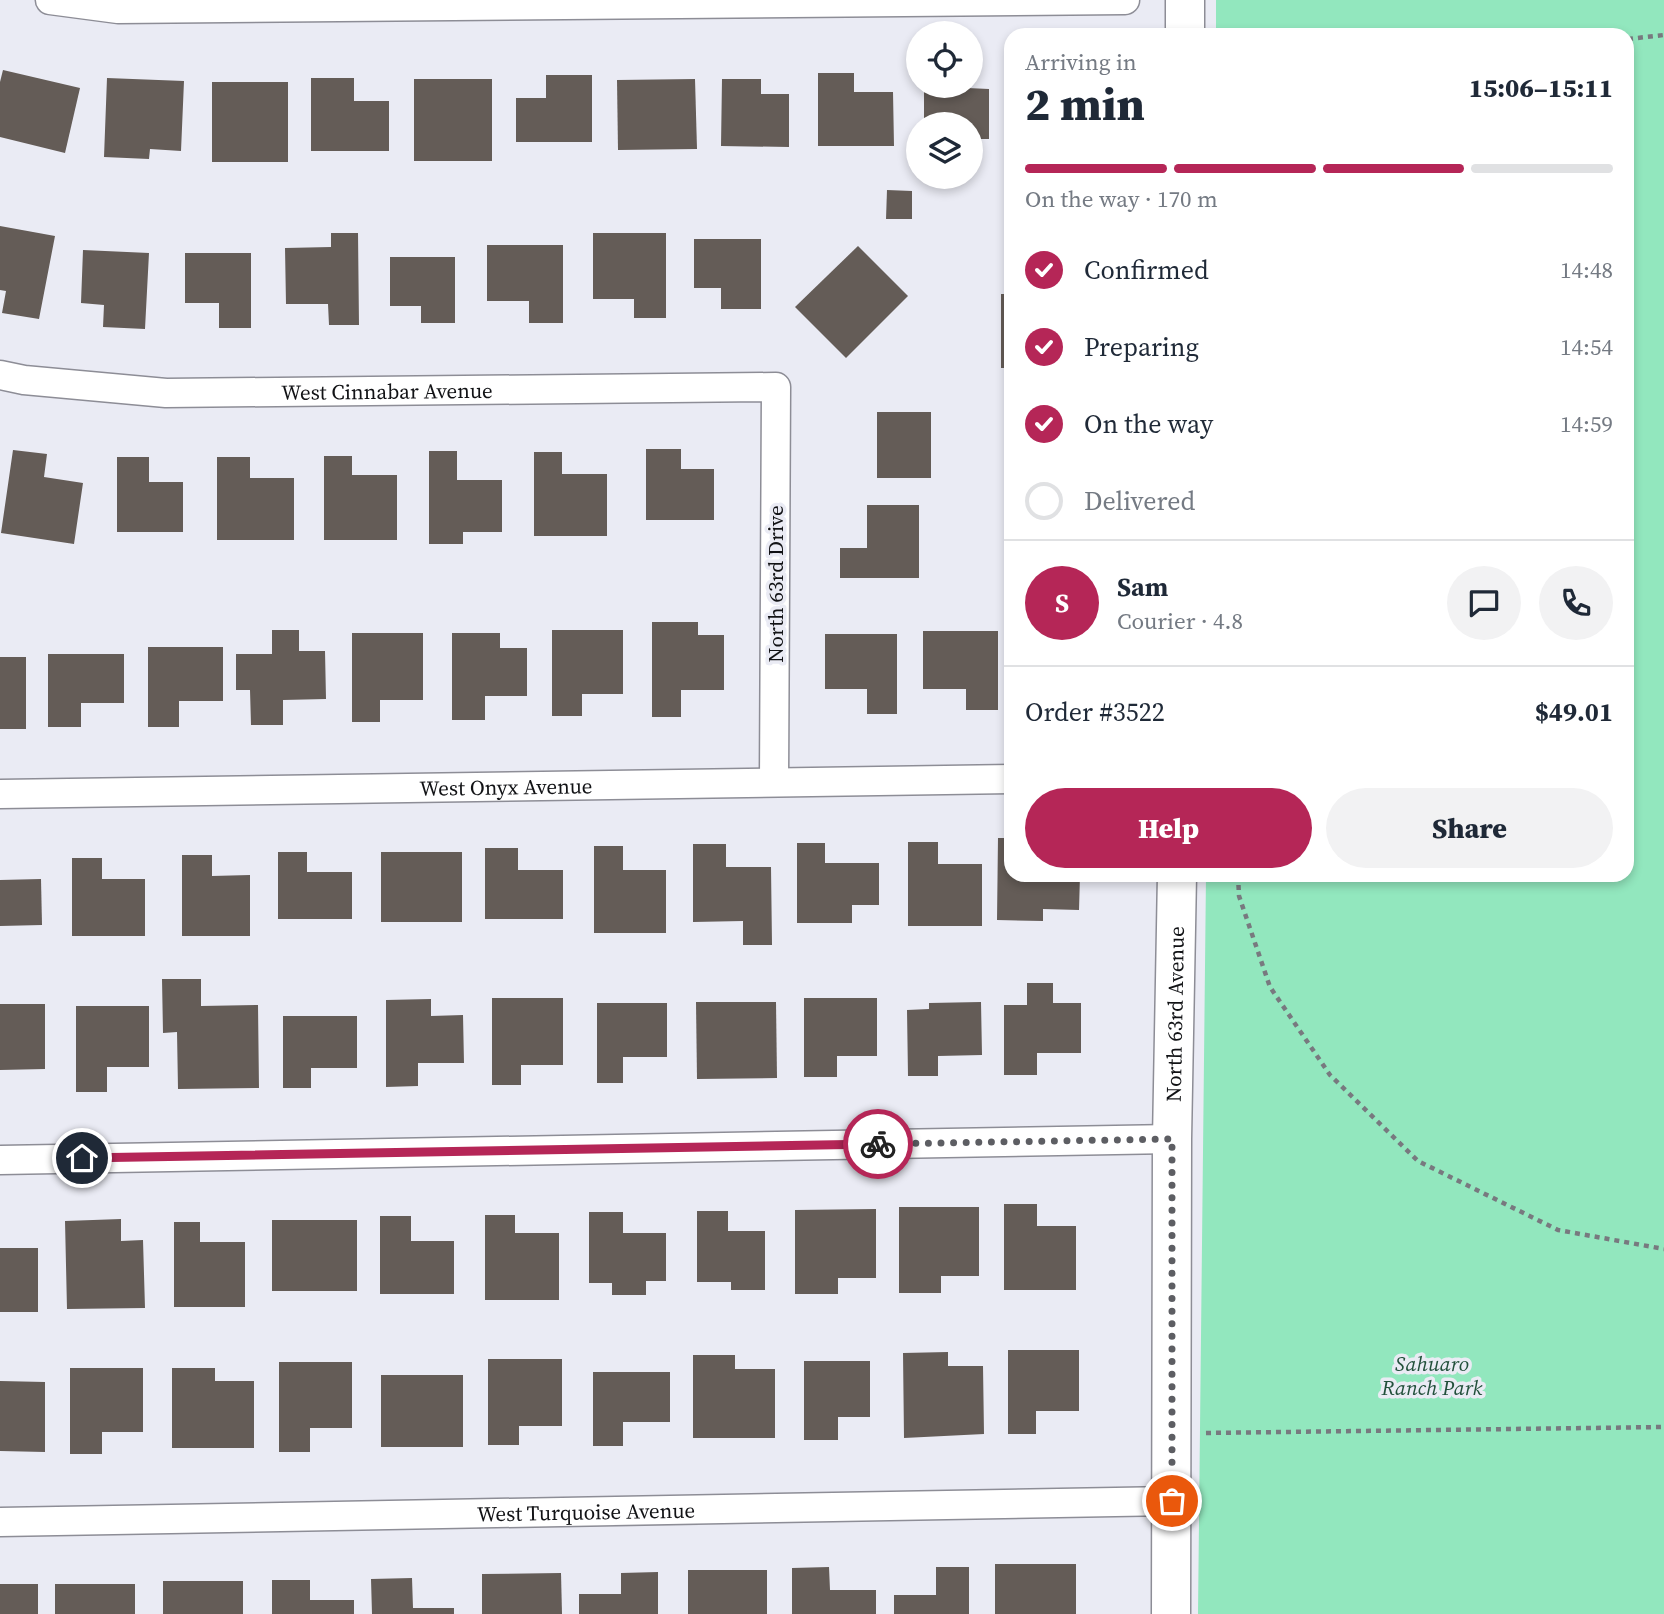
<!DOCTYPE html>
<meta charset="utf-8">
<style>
:root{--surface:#fff;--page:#f2f2f3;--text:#1f2937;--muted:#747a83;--line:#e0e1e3;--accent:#b52657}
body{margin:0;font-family:"Source Serif 4",serif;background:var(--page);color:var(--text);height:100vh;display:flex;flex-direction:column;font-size:26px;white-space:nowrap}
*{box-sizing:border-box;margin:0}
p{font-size:23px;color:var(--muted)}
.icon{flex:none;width:38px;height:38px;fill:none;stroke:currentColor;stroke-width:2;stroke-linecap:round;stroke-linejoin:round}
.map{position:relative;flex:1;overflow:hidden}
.panel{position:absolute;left:1004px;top:28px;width:630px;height:854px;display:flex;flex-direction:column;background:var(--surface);border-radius:21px;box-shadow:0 4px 10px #0003}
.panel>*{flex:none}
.fabs{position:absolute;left:906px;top:21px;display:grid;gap:14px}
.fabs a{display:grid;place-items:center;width:77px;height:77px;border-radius:50%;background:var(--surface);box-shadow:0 4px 10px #0003;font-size:35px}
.pin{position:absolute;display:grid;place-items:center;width:60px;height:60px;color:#fff;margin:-30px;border:4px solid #fff;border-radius:50%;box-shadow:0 2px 7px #0007}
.courier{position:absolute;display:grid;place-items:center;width:70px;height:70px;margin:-35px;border:5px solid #b52657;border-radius:50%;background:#fff;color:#222;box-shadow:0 2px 9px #0007}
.summary em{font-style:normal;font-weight:800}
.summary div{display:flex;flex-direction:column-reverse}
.summary{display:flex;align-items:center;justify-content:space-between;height:119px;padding:0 21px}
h1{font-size:46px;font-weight:800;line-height:52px}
.bar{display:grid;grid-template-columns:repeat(4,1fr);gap:10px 7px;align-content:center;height:84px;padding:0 21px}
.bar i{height:9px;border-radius:5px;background:var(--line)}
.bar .current{background:var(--accent)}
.bar p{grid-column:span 4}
.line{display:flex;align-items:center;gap:18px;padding:0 21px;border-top:2px solid var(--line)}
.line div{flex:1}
.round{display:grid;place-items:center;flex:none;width:74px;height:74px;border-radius:37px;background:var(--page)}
ol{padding:0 21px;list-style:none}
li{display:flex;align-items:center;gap:21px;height:77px}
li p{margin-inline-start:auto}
li .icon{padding:7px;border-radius:50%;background:var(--accent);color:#fff;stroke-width:4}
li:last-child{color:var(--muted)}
li i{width:38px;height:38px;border:4px solid var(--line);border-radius:50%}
.action{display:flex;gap:14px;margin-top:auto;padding:14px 21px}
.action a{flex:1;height:80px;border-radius:42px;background:var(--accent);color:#fff;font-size:28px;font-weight:800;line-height:80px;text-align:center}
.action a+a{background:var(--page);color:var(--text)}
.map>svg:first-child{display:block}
</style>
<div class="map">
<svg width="1664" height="1614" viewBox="0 0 1664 1614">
<rect width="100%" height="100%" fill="#eaebf4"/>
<polygon fill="#92e7be" points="1216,0 1664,0 1664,1614 1198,1614 1206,875 1628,875 1628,35 1216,35"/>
<g fill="#645c57">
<polygon points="3,70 80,88 65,153 0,137 0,82"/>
<polygon points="818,73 854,73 854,92 893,92 894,146 818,146"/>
<polygon points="546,75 592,75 592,142 516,142 516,98 546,98"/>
<polygon points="107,78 184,81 181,151 150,149 149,159 104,157"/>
<polygon points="311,78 354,78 354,101 389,101 389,151 311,151"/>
<rect x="414" y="79" width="78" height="82"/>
<polygon points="695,79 697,149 618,150 617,80"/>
<polygon points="722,79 761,79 761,94 789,94 789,147 721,146"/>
<rect x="212" y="82" width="76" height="80"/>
<polygon points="924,86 989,89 989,139 971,139 971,124 924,124"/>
<polygon points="887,190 912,191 912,219 886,219"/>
<polygon points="0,226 55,236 39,319 2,313 6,291 0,290"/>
<polygon points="331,233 358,233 359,325 329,325 328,304 286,304 285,248 331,247"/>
<polygon points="593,233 666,233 666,318 634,318 634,299 593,299"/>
<polygon points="694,239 761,239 761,309 721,309 721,288 694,288"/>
<polygon points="487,245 563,245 563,323 529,323 529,301 487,301"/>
<polygon points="858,246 908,296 846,358 795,307"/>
<polygon points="83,250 149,253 145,329 103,327 104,305 81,303"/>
<polygon points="185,253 251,253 251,328 219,328 219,303 185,303"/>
<polygon points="390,257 455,257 455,323 421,323 421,306 390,306"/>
<rect x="1001" y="294" width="11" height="74"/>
<rect x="1004" y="396" width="8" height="75"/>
<rect x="877" y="412" width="54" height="66"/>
<polygon points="646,449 681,449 681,469 714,469 714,520 646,520"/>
<polygon points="13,450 47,454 44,477 83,483 74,544 1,533"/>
<polygon points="429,451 457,451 457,480 502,480 502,532 463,532 463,544 429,544"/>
<polygon points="534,452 562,452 562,474 607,474 607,536 534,536"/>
<polygon points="324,456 352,456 352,475 397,475 397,540 324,540"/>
<polygon points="117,457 149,457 149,482 183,482 183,532 117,532"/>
<polygon points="217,457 250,457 250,478 294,478 294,540 217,540"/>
<rect x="1005" y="498" width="7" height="73"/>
<polygon points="867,505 919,505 919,578 840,578 840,548 867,548"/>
<polygon points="652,622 698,622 698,635 724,635 724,690 681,690 681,717 652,717"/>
<polygon points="272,630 299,630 299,651 325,651 326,699 283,700 283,725 251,725 250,690 236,690 236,654 272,654"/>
<polygon points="552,630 623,630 623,694 582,694 582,716 552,716"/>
<polygon points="923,631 998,631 998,710 966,710 966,689 923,689"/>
<polygon points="352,633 423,633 423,700 380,700 380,722 352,722"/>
<polygon points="452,633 500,633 500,648 527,648 527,696 485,696 485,720 452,720"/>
<polygon points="825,634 897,634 897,714 867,714 867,689 825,689"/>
<polygon points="148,647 223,647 223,701 179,701 179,727 148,727"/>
<polygon points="48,654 124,654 124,703 81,703 81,727 48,727"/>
<rect x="0" y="657" width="26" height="72"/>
<polygon points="998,838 1012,838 1012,875 1080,875 1079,910 1043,909 1043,921 997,920"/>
<polygon points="908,842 938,842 938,864 982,864 982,926 908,926"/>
<polygon points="797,843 825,843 825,863 879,863 879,905 852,905 852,923 797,923"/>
<polygon points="693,844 726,844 726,867 771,867 772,945 743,945 743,921 693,922"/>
<polygon points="594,846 623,846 623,870 666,870 666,933 594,933"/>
<polygon points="485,848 518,848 518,870 563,870 563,919 485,919"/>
<polygon points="278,852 307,852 307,872 352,872 352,919 278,919"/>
<rect x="381" y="852" width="81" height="70"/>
<polygon points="182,855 212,855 212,876 250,875 250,936 182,936"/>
<polygon points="72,858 102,858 102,879 145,879 145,936 72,936"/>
<polygon points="41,879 42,925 0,926 0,880"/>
<polygon points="162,979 201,979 201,1006 258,1005 259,1088 178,1089 177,1032 163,1033"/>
<polygon points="1027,983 1053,983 1053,1003 1081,1003 1081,1053 1037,1053 1037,1075 1004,1075 1004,1005 1027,1005"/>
<polygon points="492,998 563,998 563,1065 521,1065 521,1085 492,1085"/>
<polygon points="804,998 877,998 877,1056 837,1056 837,1077 804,1077"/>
<polygon points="431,999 431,1016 463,1015 464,1063 418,1063 418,1086 386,1087 386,1000"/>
<polygon points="696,1002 776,1002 777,1078 697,1079"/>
<polygon points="981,1002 982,1055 938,1056 938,1076 908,1076 907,1010 929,1009 929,1003"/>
<polygon points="597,1003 667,1003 667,1057 623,1057 623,1083 597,1083"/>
<polygon points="0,1004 45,1004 45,1069 0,1070"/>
<polygon points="76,1006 149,1006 149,1067 107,1067 107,1092 76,1092"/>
<polygon points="283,1016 357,1016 357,1068 311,1068 311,1088 283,1088"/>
<polygon points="1004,1204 1037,1204 1037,1226 1076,1226 1076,1290 1004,1290"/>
<polygon points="899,1207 979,1207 979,1276 941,1276 941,1293 899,1293"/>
<polygon points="876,1209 876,1278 838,1278 838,1294 795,1294 795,1210"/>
<polygon points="697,1211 728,1211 728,1231 765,1231 765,1290 731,1290 731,1282 697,1282"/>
<polygon points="589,1212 623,1212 623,1233 666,1233 666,1281 646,1281 646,1295 612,1295 612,1283 589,1283"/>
<polygon points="485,1215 515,1215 515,1233 559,1233 559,1300 485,1300"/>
<polygon points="380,1216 411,1216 411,1241 454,1241 454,1294 380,1294"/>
<polygon points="121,1219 121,1241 143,1240 145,1308 67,1309 65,1221"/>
<rect x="272" y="1220" width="85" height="71"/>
<polygon points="174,1222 200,1222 200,1242 245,1242 245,1307 174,1307"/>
<rect x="0" y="1248" width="38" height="64"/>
<polygon points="1008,1350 1079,1350 1079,1411 1036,1411 1036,1434 1008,1434"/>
<polygon points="948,1352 948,1366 983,1366 984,1434 904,1438 903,1353"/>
<polygon points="693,1355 735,1355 735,1369 775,1369 775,1438 693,1438"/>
<polygon points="488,1359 562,1359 562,1426 519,1426 519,1445 488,1445"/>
<polygon points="804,1361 870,1361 870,1417 838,1417 838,1440 804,1440"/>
<polygon points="279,1362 352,1362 352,1428 310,1428 310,1452 279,1452"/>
<polygon points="70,1368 143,1368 143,1432 102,1432 102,1454 70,1454"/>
<polygon points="172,1368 215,1368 215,1381 254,1381 254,1448 172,1448"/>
<polygon points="593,1372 670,1372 670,1422 623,1422 623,1446 593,1446"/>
<rect x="381" y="1375" width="82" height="72"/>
<polygon points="0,1381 45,1382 45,1452 0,1451"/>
<rect x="995" y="1564" width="81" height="50"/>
<polygon points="829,1567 830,1590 876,1590 876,1614 792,1614 792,1568"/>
<polygon points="936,1567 969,1567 969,1614 894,1614 894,1595 936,1595"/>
<rect x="688" y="1570" width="79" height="44"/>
<polygon points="658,1572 658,1614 579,1614 579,1594 621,1594 621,1573"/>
<polygon points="561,1573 562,1614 482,1614 482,1574"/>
<polygon points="412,1578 413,1608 454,1608 454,1614 372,1614 371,1579"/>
<polygon points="272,1580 310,1580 310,1600 354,1600 354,1614 272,1614"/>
<rect x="163" y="1581" width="80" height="33"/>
<rect x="0" y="1584" width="38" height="30"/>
<rect x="55" y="1584" width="80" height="30"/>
</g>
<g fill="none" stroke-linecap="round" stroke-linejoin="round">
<defs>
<g id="street">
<polyline points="50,0 118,9 1125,0"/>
<path id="s1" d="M 0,375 L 24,380 L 166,393 L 776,387 L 774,782"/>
<path id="s2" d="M 0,794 L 1012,779"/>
<polyline points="0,1160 1172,1139"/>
<path id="s3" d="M 0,1522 L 1172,1501"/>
</g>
<g id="secondary">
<polyline points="1185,35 1185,0"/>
<path id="s4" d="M 1171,1614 L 1172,1139 L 1177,875"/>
</g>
</defs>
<use href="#street" stroke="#8d8d96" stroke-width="31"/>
<use href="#secondary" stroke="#8d8d96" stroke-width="41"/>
<g stroke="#78797f" stroke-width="4.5" stroke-dasharray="5 5" stroke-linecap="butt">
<polyline points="1628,39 1664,35"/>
<polyline points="1238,875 1239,896 1270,987 1330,1075 1418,1161 1558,1230 1664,1249"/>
<polyline points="1206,1433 1664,1427"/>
</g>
<use href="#street" stroke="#fff" stroke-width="28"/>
<use href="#secondary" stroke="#fff" stroke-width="38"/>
</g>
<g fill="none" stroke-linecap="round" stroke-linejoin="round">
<polyline stroke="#5d5e63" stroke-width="7" stroke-dasharray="0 12.6" points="878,1144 1172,1139 1172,1501"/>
<polyline stroke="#b52657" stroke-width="9" points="82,1158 878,1144"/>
</g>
<g text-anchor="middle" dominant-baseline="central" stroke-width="7" stroke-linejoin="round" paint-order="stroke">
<g font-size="21" fill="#111215" stroke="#eaebf4">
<text stroke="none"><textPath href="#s1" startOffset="388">West Cinnabar Avenue</textPath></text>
<text transform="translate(775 584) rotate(-90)">North 63rd Drive</text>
<text stroke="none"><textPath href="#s2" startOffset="506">West Onyx Avenue</textPath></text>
<text stroke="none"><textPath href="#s4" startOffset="600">North 63rd Avenue</textPath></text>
<text stroke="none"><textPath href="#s3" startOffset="586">West Turquoise Avenue</textPath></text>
</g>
<g font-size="21" font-style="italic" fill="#22503b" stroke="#eaebf4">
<text x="1432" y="1363">Sahuaro<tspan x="1432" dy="24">Ranch Park</tspan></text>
</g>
</g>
</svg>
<div class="fabs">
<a><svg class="icon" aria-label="locate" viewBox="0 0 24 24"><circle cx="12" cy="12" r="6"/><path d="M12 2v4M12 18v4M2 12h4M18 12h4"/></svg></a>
<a><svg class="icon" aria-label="layers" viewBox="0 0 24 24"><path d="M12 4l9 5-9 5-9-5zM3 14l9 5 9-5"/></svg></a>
</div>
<div class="pin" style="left:1172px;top:1501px;background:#ea580c"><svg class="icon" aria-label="bag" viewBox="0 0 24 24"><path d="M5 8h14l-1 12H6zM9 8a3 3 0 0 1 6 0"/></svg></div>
<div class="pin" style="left:82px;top:1158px;background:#1f2937"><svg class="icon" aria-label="home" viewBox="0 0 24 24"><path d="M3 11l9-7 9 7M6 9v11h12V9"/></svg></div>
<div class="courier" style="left:878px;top:1144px"><svg class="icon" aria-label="bike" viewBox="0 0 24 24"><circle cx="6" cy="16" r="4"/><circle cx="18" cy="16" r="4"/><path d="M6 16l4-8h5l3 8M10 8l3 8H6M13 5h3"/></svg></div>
<section class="panel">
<div class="summary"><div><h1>2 min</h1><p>Arriving in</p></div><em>15:06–15:11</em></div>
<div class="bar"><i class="current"></i><i class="current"></i><i class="current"></i><i></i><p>On the way · 170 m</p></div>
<ol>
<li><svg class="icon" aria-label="check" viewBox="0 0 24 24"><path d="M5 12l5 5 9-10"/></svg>Confirmed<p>14:48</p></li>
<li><svg class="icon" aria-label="check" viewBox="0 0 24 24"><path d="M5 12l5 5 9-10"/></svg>Preparing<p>14:54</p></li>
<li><svg class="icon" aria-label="check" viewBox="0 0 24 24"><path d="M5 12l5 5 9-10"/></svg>On the way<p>14:59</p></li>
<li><i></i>Delivered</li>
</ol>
<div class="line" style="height:126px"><b class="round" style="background:var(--accent);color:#fff">S</b><div><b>Sam</b><p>Courier · 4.8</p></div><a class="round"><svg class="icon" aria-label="chat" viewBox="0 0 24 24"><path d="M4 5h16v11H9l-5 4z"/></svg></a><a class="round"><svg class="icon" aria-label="phone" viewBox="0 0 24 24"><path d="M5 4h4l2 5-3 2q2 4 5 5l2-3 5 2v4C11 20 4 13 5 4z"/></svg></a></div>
<div class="line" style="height:91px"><div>Order #3522</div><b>$49.01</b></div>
<div class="action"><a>Help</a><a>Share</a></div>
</section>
</div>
